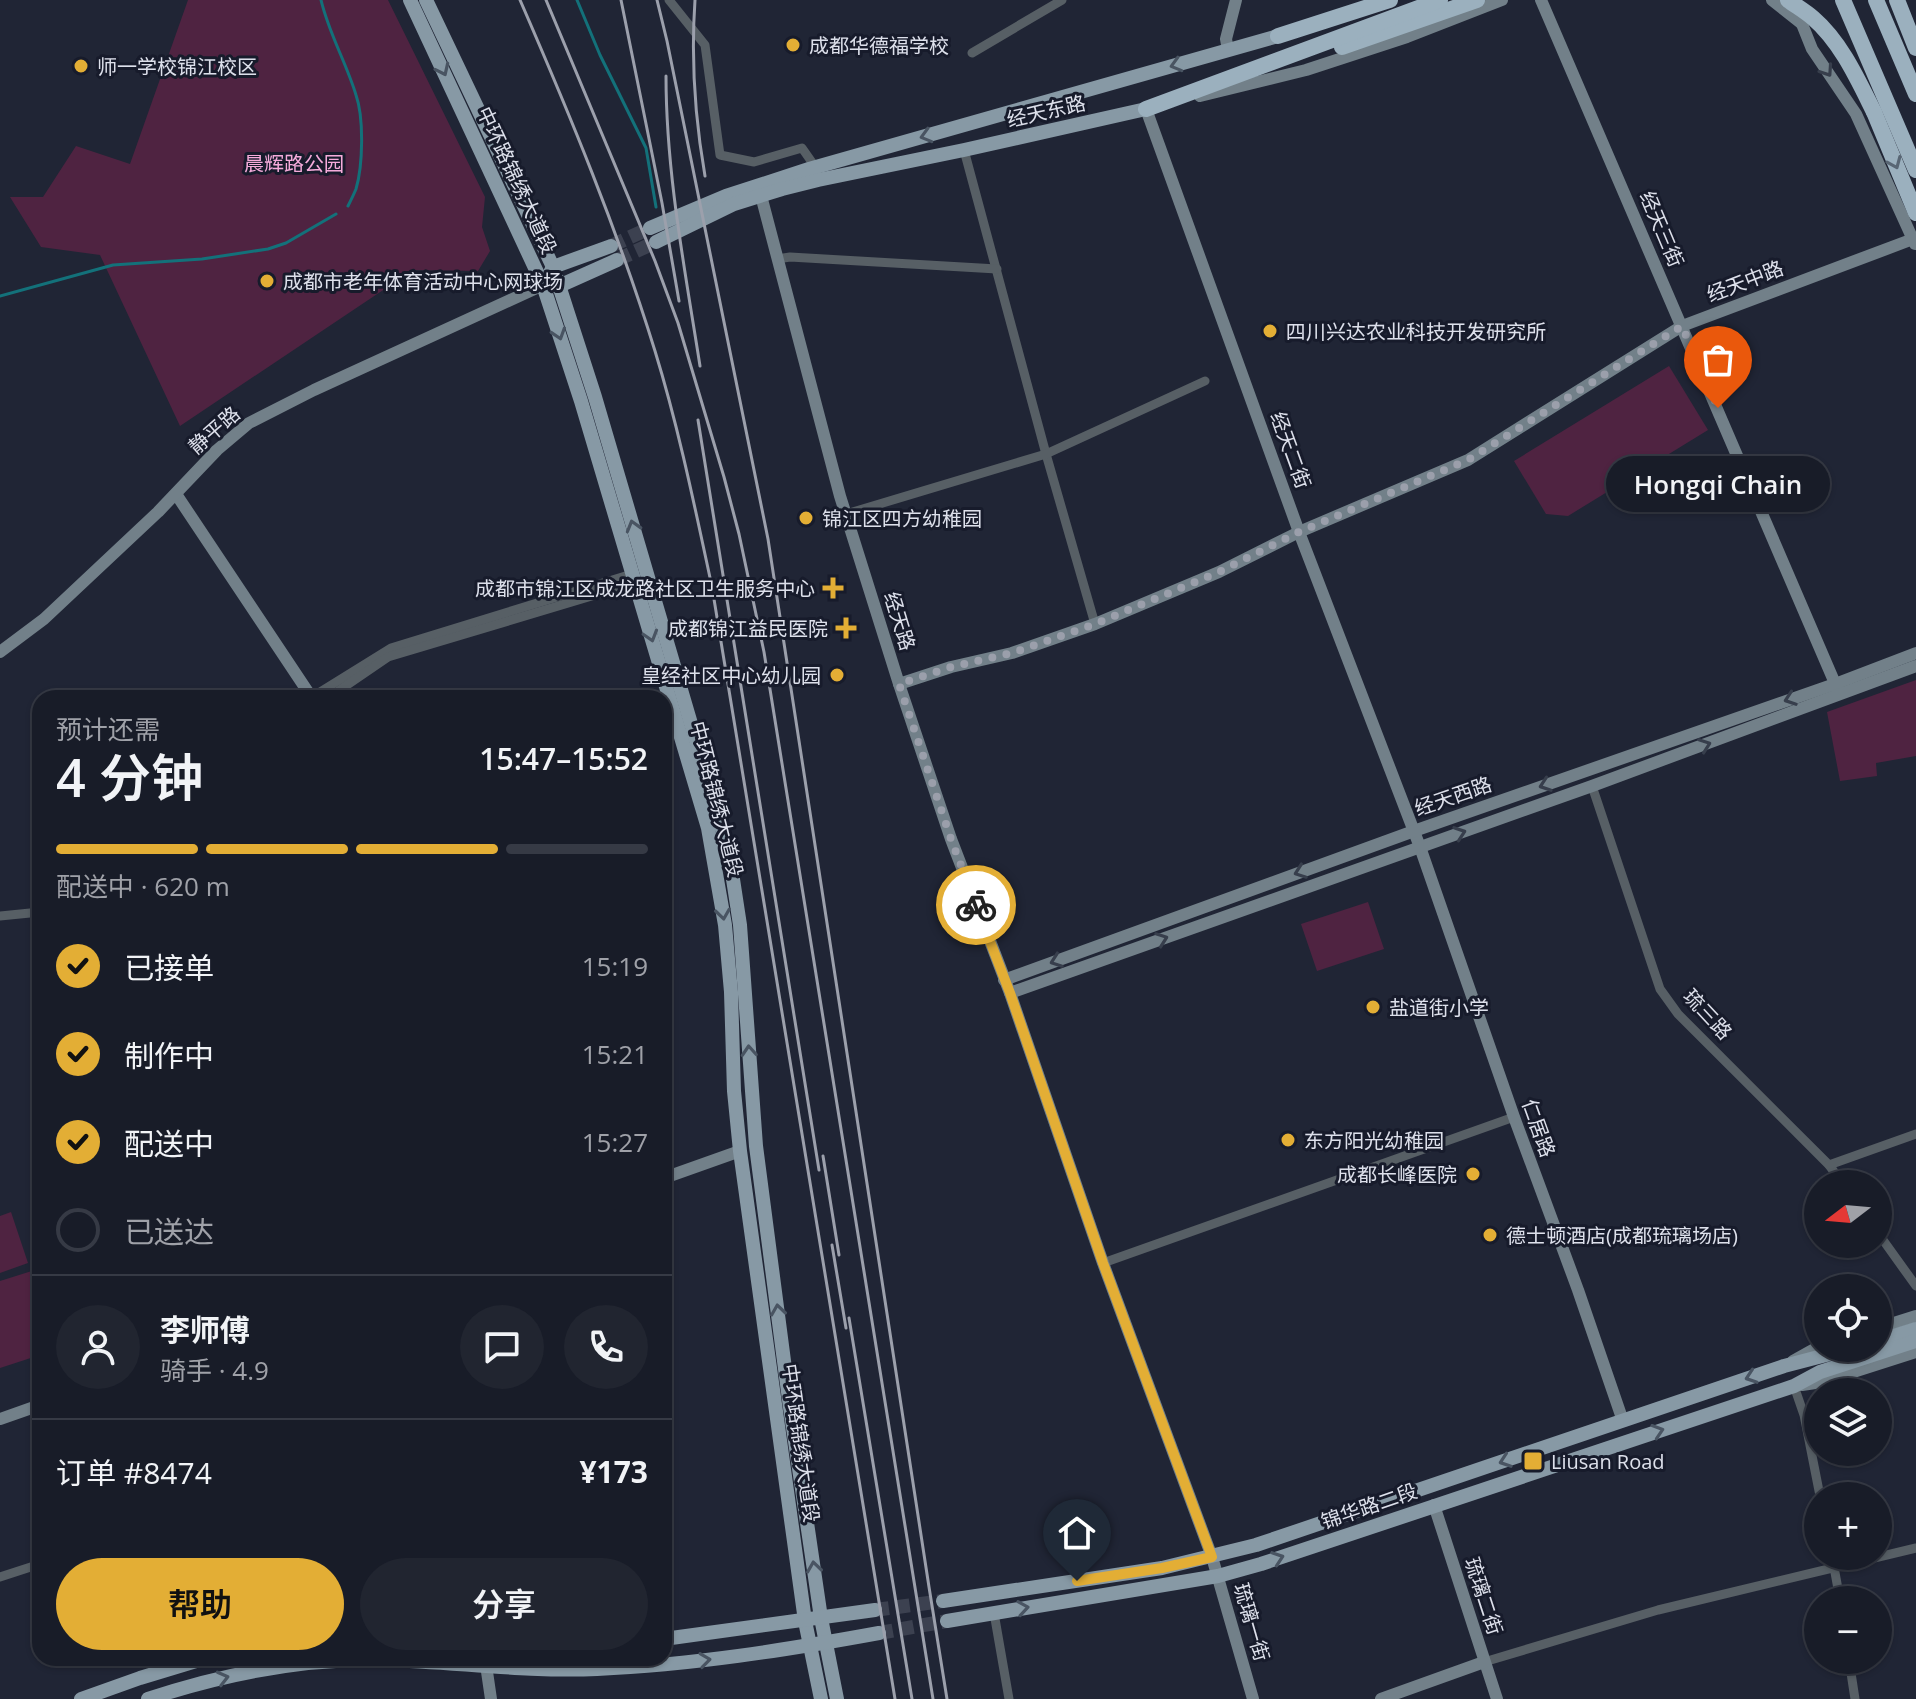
<!DOCTYPE html>
<html lang="zh">
<meta charset="utf-8">
<style>
:root{--surface:#181c28;--page:#212530;--text:#f1f3f6;--muted:#9fa1a8;--line:#363a45;--accent:#e3ae35}
body{margin:0;font-family:"Open Sans","Noto Sans SC",sans-serif;background:var(--page);color:var(--text);height:100vh;display:flex;flex-direction:column;font-size:30px;white-space:nowrap}
*{box-sizing:border-box;margin:0}
p{font-size:26px;color:var(--muted)}
.icon{flex:none;width:44px;height:44px;fill:none;stroke:currentColor;stroke-width:2;stroke-linecap:round;stroke-linejoin:round}
.map{position:relative;flex:1;overflow:hidden}
.drawer{position:absolute;left:32px;top:690px;width:640px;height:976px;display:flex;flex-direction:column;background:var(--surface);border-radius:24px;box-shadow:0 2px 6px #0004,0 0 0 2px var(--line)}
.drawer>*{flex:none}
.needle{width:52px;rotate:254deg}
.buttons{position:absolute;left:1804px;top:1170px;display:grid;gap:16px}
.buttons a{display:grid;place-items:center;width:88px;height:88px;border-radius:50%;background:var(--surface);box-shadow:0 2px 6px #0004,0 0 0 2px var(--line);font-size:40px}
.pin{position:absolute;display:grid;place-items:center;width:68px;height:68px;color:#fff;margin:-82px -34px;border-radius:50% 50% 50% 0;rotate:-45deg;box-shadow:0 0 8px #0007}
.pin .icon{rotate:45deg}
.courier{position:absolute;display:grid;place-items:center;width:80px;height:80px;margin:-40px;border:6px solid #e3ae35;border-radius:50%;background:#fff;color:#222;box-shadow:0 2px 10px #0007}
.bubble{position:absolute;height:56px;border-radius:28px;background:var(--surface);box-shadow:0 2px 6px #0004,0 0 0 2px var(--line);font-size:26px;font-weight:600;line-height:56px;text-align:center}
.head em{font-style:normal;font-weight:600}
.head div{display:flex;flex-direction:column-reverse}
.head{display:flex;align-items:center;justify-content:space-between;height:136px;padding:0 24px}
h1{font-size:52px;font-weight:600;line-height:60px}
.bar{display:grid;grid-template-columns:repeat(4,1fr);gap:12px 8px;align-content:center;height:96px;padding:0 24px}
.bar i{height:10px;border-radius:6px;background:var(--line)}
.bar .current{background:var(--accent)}
.bar p{grid-column:span 4}
.line{display:flex;align-items:center;gap:20px;padding:0 24px;border-top:2px solid var(--line)}
.line div{flex:1}
.round{display:grid;place-items:center;flex:none;width:84px;height:84px;border-radius:42px;background:var(--page)}
ol{padding:0 24px;list-style:none}
li{display:flex;align-items:center;gap:24px;height:88px}
li p{margin-inline-start:auto}
li .icon{padding:8px;border-radius:50%;background:var(--accent);color:#111;stroke-width:4}
li:last-child{color:var(--muted)}
li i{width:44px;height:44px;border:4px solid var(--line);border-radius:50%}
.action{display:flex;gap:16px;margin-top:auto;padding:16px 24px}
.action a{flex:1;height:92px;border-radius:48px;background:var(--accent);color:#111;font-size:32px;font-weight:600;line-height:92px;text-align:center}
.action a+a{background:var(--page);color:var(--text)}
.map>svg:first-child{display:block}
</style>
<div class="map">
<svg width="1916" height="1699" viewBox="0 0 1916 1699">
<rect width="100%" height="100%" fill="#202535"/>
<g fill="#4f2341">
<polygon points="188,0 388,0 485,197 482,227 490,251 478,271 413,270 180,426 100,255 41,247 10,197 43,197 76,146 130,164"/>
<polygon points="1669,366 1708,430 1568,516 1546,514 1514,461"/>
<polygon points="1916,680 1916,756 1876,763 1877,776 1840,781 1827,712"/>
<polygon points="1368,902 1384,949 1317,971 1301,924"/>
<polygon points="11,1212 28,1263 0,1273 0,1216"/>
<polygon points="35,1270 40,1285 40,1355 0,1368 0,1281"/>
</g>
<g fill="none" stroke-linecap="round" stroke-linejoin="round">
<g stroke="#13717a" stroke-width="3">
<path d="M 321,0 C 329,34 346,62 356,95 C 364,118 363,165 356,189 C 354,194 351,200 348,206"/>
<polyline points="577,0 600,55 646,148 656,207"/>
<polyline points="0,296 113,265 202,259 268,249 286,243 336,214"/>
</g>
<g stroke="#3c4150" stroke-width="14" stroke-dasharray="14 7" stroke-linecap="butt">
<polyline points="611,246 650,228"/>
<polyline points="617,260 656,242"/>
<polyline points="875,1610 943,1601"/>
<polyline points="879,1633 947,1621"/>
</g>
<g stroke="#575f65" stroke-width="9">
<polyline points="669,0 705,45 720,155 754,162 802,148 816,168"/>
<polyline points="972,53 1062,0"/>
<polyline points="964,150 1046,454 1095,624"/>
<polyline points="777,259 790,257 997,269"/>
<polyline points="846,514 1046,454 1205,381"/>
<polyline points="312,697 391,648 632,574"/>
<polyline points="328,698 388,657 635,583"/>
<polyline points="1592,786 1660,989 1678,1014 1829,1165 1843,1184"/>
<polyline points="0,916 40,912"/>
<polyline points="1829,1165 1916,1134"/>
<polyline points="1878,1233 1916,1286"/>
<polyline points="1103,1263 1514,1117"/>
<polyline points="1794,1386 1804,1415 1820,1496"/>
<polyline points="1832,1556 1840,1600"/>
<polyline points="0,1577 40,1564"/>
<polyline points="994,1613 1009,1699"/>
<polyline points="1849,1660 1855,1699"/>
<polyline points="1484,1662 1658,1610 1916,1548"/>
</g>
<g stroke="#728089" stroke-width="12">
<polyline points="1541,0 1837,688"/>
<polyline points="1772,0 1801,23"/>
<polyline points="1796,3 1802,24 1812,49 1856,114 1915,244"/>
<polyline points="1228,50 1226,39 1236,0"/>
<polyline points="1200,96 1306,70 1407,37 1502,0"/>
<polyline points="1155,107 1146,109 1299,532 1420,847 1514,1117 1578,1290 1623,1421"/>
<polyline points="759,188 840,496 899,684 951,839 1010,993 1103,1263 1212,1557 1253,1699"/>
<polyline points="176,494 312,698"/>
<polyline points="0,652 44,619 158,512 217,450 249,423 314,390 543,285"/>
<polyline points="899,684 951,667 1012,653 1095,624 1219,572 1299,532 1468,460 1682,326 1913,239"/>
<polyline points="1004,980 1414,831 1835,684 1916,653"/>
<polyline points="1010,993 1592,786 1916,666"/>
<polyline points="664,1178 740,1151"/>
<polyline points="1878,1328 1916,1316"/>
<polyline points="1793,1361 1818,1347"/>
<polyline points="1802,1385 1822,1382 1916,1352"/>
<polyline points="0,1419 40,1405"/>
<polyline points="1434,1505 1497,1699"/>
<polyline points="485,1658 491,1699"/>
<polyline points="1381,1699 1484,1662"/>
</g>
<g stroke="#8799a5" stroke-width="14">
<polyline points="410,0 543,285 581,401 708,828 725,925 731,992 734,1091 740,1151 805,1621 821,1699"/>
<polyline points="426,0 553,267 595,397 729,853 740,925 756,1146 790,1407 821,1618 837,1699"/>
<polyline points="650,228 726,196 809,169 1278,36"/>
<polyline points="656,242 734,204 782,189 818,180 964,150 1146,109"/>
<polyline points="549,275 553,267 611,246"/>
<polyline points="553,286 559,286 617,260"/>
<polyline points="1878,1341 1916,1329"/>
<polyline points="943,1601 1162,1568 1256,1545 1784,1366 1853,1348"/>
<polyline points="947,1621 1218,1576 1261,1564 1794,1386 1820,1372 1916,1341"/>
<polyline points="664,1639 875,1610"/>
<polyline points="81,1699 140,1678 206,1658"/>
<path d="M 148,1699 C 223,1674 306,1658 386,1660 C 456,1662 526,1672 597,1669 C 691,1665 786,1650 879,1633"/>
</g>
<g stroke="#9bb0be" stroke-width="16">
<polyline points="1843,0 1916,170"/>
<polyline points="1876,0 1916,94"/>
<polyline points="1897,0 1916,48"/>
<polyline points="1278,36 1390,0"/>
<polyline points="1342,47 1477,0"/>
<polyline points="1146,109 1440,0"/>
<polyline points="1874,112 1916,213"/>
</g>
<g stroke="#9ca0ac" stroke-width="3">
<path d="M 520,0 C 570,115 618,231 655,351 C 679,429 695,508 712,587 L 895,1699"/>
<polyline points="546,0 655,261 678,323 724,477 739,534 764,652 933,1699"/>
<polyline points="621,0 662,203 679,301"/>
<polyline points="657,0 667,41 768,539 929,1587 947,1699"/>
<path d="M 695,0 C 691,58 695,119 705,176"/>
<path d="M 666,76 C 666,173 685,270 700,366"/>
<polyline points="698,420 819,1170"/>
<polyline points="823,1156 839,1255"/>
<polyline points="832,1245 846,1328"/>
<polyline points="849,1318 912,1699"/>
</g>
<path stroke="#9bb0be" stroke-width="16" d="M 1788,0 C 1796,6 1805,11 1813,18 C 1841,42 1858,80 1874,112"/>
</g>
<defs><path id="oneway-chevron" d="M-2-3.5L2.5 0L-2 3.5" fill="none" stroke-width="1.6" stroke-linecap="round" stroke-linejoin="round" transform="scale(2)"/></defs>
<g stroke="#495462">
<use href="#oneway-chevron" transform="translate(1176 65) rotate(164)"/>
<use href="#oneway-chevron" transform="translate(443 70) rotate(65)"/>
<use href="#oneway-chevron" transform="translate(926 136) rotate(164)"/>
<use href="#oneway-chevron" transform="translate(559 334) rotate(72)"/>
<use href="#oneway-chevron" transform="translate(633 526) rotate(-106)"/>
<use href="#oneway-chevron" transform="translate(651 636) rotate(73)"/>
<use href="#oneway-chevron" transform="translate(723 914) rotate(82)"/>
<use href="#oneway-chevron" transform="translate(749 1051) rotate(-94)"/>
<use href="#oneway-chevron" transform="translate(778 1310) rotate(-98)"/>
<use href="#oneway-chevron" transform="translate(1751 1377) rotate(161)"/>
<use href="#oneway-chevron" transform="translate(1658 1431) rotate(-18)"/>
<use href="#oneway-chevron" transform="translate(1505 1461) rotate(161)"/>
<use href="#oneway-chevron" transform="translate(1278 1558) rotate(-19)"/>
<use href="#oneway-chevron" transform="translate(814 1567) rotate(-98)"/>
<use href="#oneway-chevron" transform="translate(1023 1608) rotate(-9)"/>
<use href="#oneway-chevron" transform="translate(705 1660) rotate(-8)"/>
<use href="#oneway-chevron" transform="translate(223 1678) rotate(-14)"/>
</g>
<g stroke="#373e4c">
<use href="#oneway-chevron" transform="translate(1827 71) rotate(56)"/>
<use href="#oneway-chevron" transform="translate(1790 699) rotate(161)"/>
<use href="#oneway-chevron" transform="translate(1705 745) rotate(-20)"/>
<use href="#oneway-chevron" transform="translate(1545 785) rotate(161)"/>
<use href="#oneway-chevron" transform="translate(1460 833) rotate(-19)"/>
<use href="#oneway-chevron" transform="translate(1300 872) rotate(160)"/>
<use href="#oneway-chevron" transform="translate(1162 939) rotate(-20)"/>
<use href="#oneway-chevron" transform="translate(1056 961) rotate(160)"/>
</g>
<use stroke="#596674" href="#oneway-chevron" transform="translate(1895 163) rotate(67)"/>
<g fill="none" stroke-linecap="round" stroke-linejoin="round">
<polyline stroke="#9b9fab" stroke-width="8" stroke-dasharray="0 14.4" points="976,905 951,839 899,684 951,667 1012,653 1095,624 1219,572 1299,532 1468,460 1682,326 1718,408"/>
<polyline stroke="#e3ae35" stroke-width="10" points="976,905 1010,993 1103,1263 1212,1557 1162,1568 1077,1581"/>
</g>
<g fill="#e3ae35" stroke="#171b2b" stroke-width="3">
<circle cx="793" cy="45" r="8"/>
<circle cx="81" cy="66" r="8"/>
<circle cx="267" cy="281" r="8"/>
<circle cx="1270" cy="331" r="8"/>
<circle cx="806" cy="518" r="8"/>
<path d="M829 576h8v8h8v8h-8v8h-8v-8h-8v-8h8z"/>
<path d="M842 616h8v8h8v8h-8v8h-8v-8h-8v-8h8z"/>
<circle cx="837" cy="675" r="8"/>
<circle cx="1373" cy="1007" r="8"/>
<circle cx="1288" cy="1140" r="8"/>
<circle cx="1473" cy="1174" r="8"/>
<circle cx="1490" cy="1235" r="8"/>
<rect x="1523" y="1451" width="20" height="20" rx="4"/>
</g>
<g text-anchor="middle" dominant-baseline="central" stroke-width="6" stroke-linejoin="round" paint-order="stroke">
<g font-size="20" fill="#dde0eb" stroke="#171b2b" text-anchor="start">
<text x="809" y="45">成都华德福学校</text>
<text x="97" y="66">师一学校锦江校区</text>
<text x="283" y="281">成都市老年体育活动中心网球场</text>
<text x="1286" y="331">四川兴达农业科技开发研究所</text>
<text x="822" y="518">锦江区四方幼稚园</text>
<text x="815" y="588" text-anchor="end">成都市锦江区成龙路社区卫生服务中心</text>
<text x="828" y="628" text-anchor="end">成都锦江益民医院</text>
<text x="821" y="675" text-anchor="end">皇经社区中心幼儿园</text>
<text x="1389" y="1007">盐道街小学</text>
<text x="1304" y="1140">东方阳光幼稚园</text>
<text x="1457" y="1174" text-anchor="end">成都长峰医院</text>
<text x="1506" y="1235">德士顿酒店(成都琉璃场店)</text>
<text x="1551" y="1461">Liusan Road</text>
</g>
<g font-size="20" fill="#dde0eb" stroke="#171b2b">
<text transform="translate(1046 111) rotate(-13)">经天东路</text>
<text transform="translate(517 180) rotate(65)">中环路锦绣大道段</text>
<text transform="translate(1662 229) rotate(67)">经天三街</text>
<text transform="translate(1745 281) rotate(-21)">经天中路</text>
<text transform="translate(214 430) rotate(-41)">静平路</text>
<text transform="translate(1291 450) rotate(70)">经天二街</text>
<text transform="translate(900 621) rotate(73)">经天路</text>
<text transform="translate(1453 796) rotate(-19)">经天西路</text>
<text transform="translate(717 799) rotate(76)">中环路锦绣大道段</text>
<text transform="translate(1708 1014) rotate(47)">琉三路</text>
<text transform="translate(1539 1128) rotate(70)">仁居路</text>
<text transform="translate(801 1443) rotate(82)">中环路锦绣大道段</text>
<text transform="translate(1369 1506) rotate(-19)">锦华路二段</text>
<text transform="translate(1484 1596) rotate(72)">琉璃二街</text>
<text transform="translate(1252 1622) rotate(74)">琉璃一街</text>
</g>
<g font-size="20" fill="#f5abdb" stroke="#171b2b">
<text x="294" y="163">晨辉路公园</text>
</g>
</g>
</svg>
<div class="buttons">
<a><svg class="needle" viewBox="-14 -14 28 28"><path d="M0-13l5 13h-10z" fill="#e53935"/><path d="M0 13l5-13h-10z" fill="#9fa1a8"/></svg></a>
<a><svg class="icon" aria-label="locate" viewBox="0 0 24 24"><circle cx="12" cy="12" r="6"/><path d="M12 2v4M12 18v4M2 12h4M18 12h4"/></svg></a>
<a><svg class="icon" aria-label="layers" viewBox="0 0 24 24"><path d="M12 4l9 5-9 5-9-5zM3 14l9 5 9-5"/></svg></a>
<a>+</a>
<a>−</a>
</div>
<div class="pin" style="left:1718px;top:408px;background:#ea580c"><svg class="icon" aria-label="bag" viewBox="0 0 24 24"><path d="M5 8h14l-1 12H6zM9 8a3 3 0 0 1 6 0"/></svg></div>
<div class="pin" style="left:1077px;top:1581px;background:#1f2937"><svg class="icon" aria-label="home" viewBox="0 0 24 24"><path d="M3 11l9-7 9 7M6 9v11h12V9"/></svg></div>
<div class="courier" style="left:976px;top:905px"><svg class="icon" aria-label="bike" viewBox="0 0 24 24"><circle cx="6" cy="16" r="4"/><circle cx="18" cy="16" r="4"/><path d="M6 16l4-8h5l3 8M10 8l3 8H6M13 5h3"/></svg></div>
<div class="bubble" style="left:1606px;top:456px;width:224px">Hongqi Chain</div>
<section class="drawer">
<div class="head"><div><h1>4 分钟</h1><p>预计还需</p></div><em>15:47–15:52</em></div>
<div class="bar"><i class="current"></i><i class="current"></i><i class="current"></i><i></i><p>配送中 · 620 m</p></div>
<ol>
<li><svg class="icon" aria-label="check" viewBox="0 0 24 24"><path d="M5 12l5 5 9-10"/></svg>已接单<p>15:19</p></li>
<li><svg class="icon" aria-label="check" viewBox="0 0 24 24"><path d="M5 12l5 5 9-10"/></svg>制作中<p>15:21</p></li>
<li><svg class="icon" aria-label="check" viewBox="0 0 24 24"><path d="M5 12l5 5 9-10"/></svg>配送中<p>15:27</p></li>
<li><i></i>已送达</li>
</ol>
<div class="line" style="height:144px"><a class="round"><svg class="icon" aria-label="person" viewBox="0 0 24 24"><circle cx="12" cy="8" r="4"/><path d="M4 21q1-7 8-7t8 7"/></svg></a><div><b>李师傅</b><p>骑手 · 4.9</p></div><a class="round"><svg class="icon" aria-label="chat" viewBox="0 0 24 24"><path d="M4 5h16v11H9l-5 4z"/></svg></a><a class="round"><svg class="icon" aria-label="phone" viewBox="0 0 24 24"><path d="M5 4h4l2 5-3 2q2 4 5 5l2-3 5 2v4C11 20 4 13 5 4z"/></svg></a></div>
<div class="line" style="height:104px"><div>订单 #8474</div><b>¥173</b></div>
<div class="action"><a>帮助</a><a>分享</a></div>
</section>
</div>
